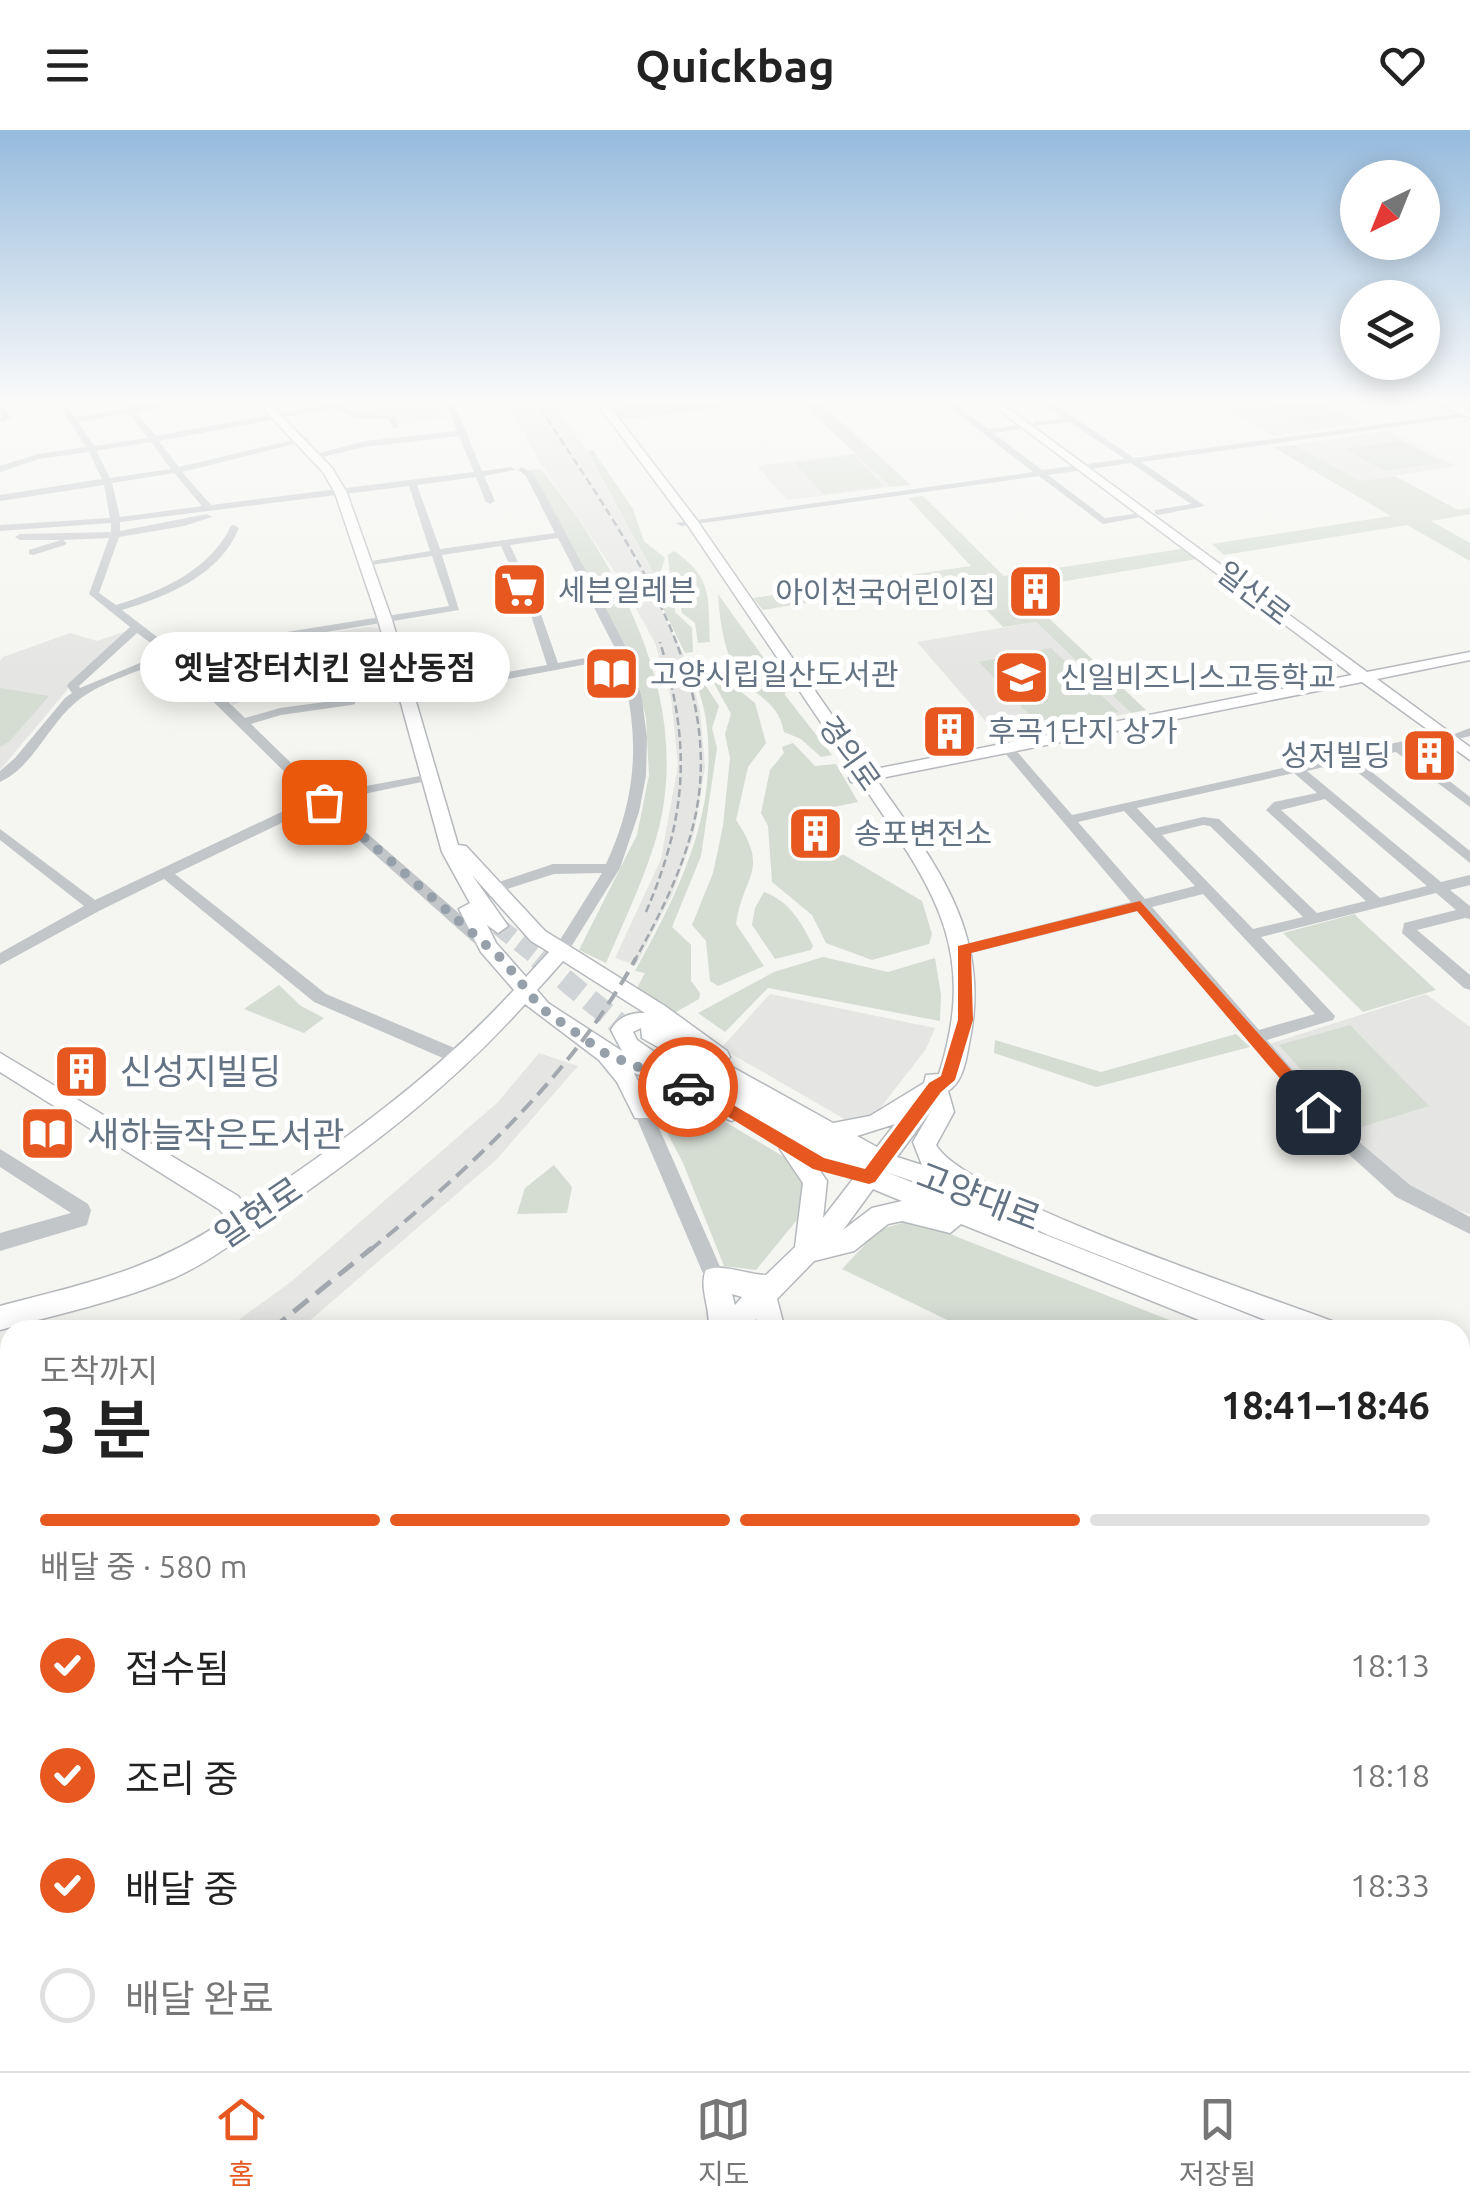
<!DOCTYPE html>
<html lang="ko">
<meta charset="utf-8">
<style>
:root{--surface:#fff;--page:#f6f6f6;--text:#222;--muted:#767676;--line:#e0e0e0;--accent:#e65820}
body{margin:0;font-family:Ubuntu,"Noto Sans KR",sans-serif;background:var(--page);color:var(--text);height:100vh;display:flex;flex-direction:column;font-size:38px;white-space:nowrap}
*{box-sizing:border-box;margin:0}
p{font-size:32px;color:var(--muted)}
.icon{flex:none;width:55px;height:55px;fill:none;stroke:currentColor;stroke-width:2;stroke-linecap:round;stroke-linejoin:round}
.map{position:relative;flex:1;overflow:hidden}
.side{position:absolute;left:0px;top:1190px;width:1470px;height:752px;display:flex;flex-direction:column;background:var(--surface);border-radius:30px 30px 0 0;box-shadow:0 5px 25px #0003}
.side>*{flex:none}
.needle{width:65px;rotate:223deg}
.controls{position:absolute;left:1340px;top:30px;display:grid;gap:20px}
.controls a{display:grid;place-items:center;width:100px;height:100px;border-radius:50%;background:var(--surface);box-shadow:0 5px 25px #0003;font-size:50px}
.pin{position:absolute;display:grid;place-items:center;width:85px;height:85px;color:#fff;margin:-42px;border-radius:20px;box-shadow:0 5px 15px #0006}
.courier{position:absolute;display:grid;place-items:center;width:100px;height:100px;margin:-50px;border:8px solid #e65820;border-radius:50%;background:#fff;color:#222;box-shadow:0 2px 12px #0007}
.bubble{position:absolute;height:70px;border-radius:35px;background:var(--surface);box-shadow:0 5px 25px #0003;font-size:32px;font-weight:600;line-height:70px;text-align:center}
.summary em{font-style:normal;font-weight:600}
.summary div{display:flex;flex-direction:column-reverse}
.summary{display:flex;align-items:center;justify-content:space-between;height:170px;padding:0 40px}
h1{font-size:65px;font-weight:600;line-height:75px}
.bar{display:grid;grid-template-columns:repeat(4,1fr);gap:15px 10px;align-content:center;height:120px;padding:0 40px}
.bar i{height:12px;border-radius:8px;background:var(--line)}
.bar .selected{background:var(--accent)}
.bar p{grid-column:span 4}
ol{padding:0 40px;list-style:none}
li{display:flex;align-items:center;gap:30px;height:110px}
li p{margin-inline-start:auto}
li .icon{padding:10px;border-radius:50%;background:var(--accent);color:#fff;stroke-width:4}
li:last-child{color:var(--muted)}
li i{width:55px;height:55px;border:5px solid var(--line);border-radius:50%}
header{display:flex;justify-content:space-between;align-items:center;height:130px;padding:0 40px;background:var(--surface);font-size:45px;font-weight:600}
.tab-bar{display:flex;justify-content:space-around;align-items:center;height:140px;border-top:2px solid var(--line);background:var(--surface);font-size:28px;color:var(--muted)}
.tab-bar a{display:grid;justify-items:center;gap:5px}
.tab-bar .selected{color:var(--accent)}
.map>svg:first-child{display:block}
</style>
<header><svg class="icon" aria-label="menu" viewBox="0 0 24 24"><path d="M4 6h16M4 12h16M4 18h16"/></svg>Quickbag<svg class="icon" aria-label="heart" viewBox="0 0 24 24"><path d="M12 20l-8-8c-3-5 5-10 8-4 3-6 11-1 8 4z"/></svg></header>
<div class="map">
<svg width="1470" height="1941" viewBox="0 0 1470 1941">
<rect width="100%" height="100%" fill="#f5f5f1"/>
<g fill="#e5e6e4">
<polygon points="337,268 441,268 448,287 397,295 392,286 352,283 338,274"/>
<polygon points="504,268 550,268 585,319 653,443 645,447 687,532 700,581 705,637 694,704 672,765 636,835 615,828 661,729 678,635 671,567 655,513 619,448 541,334"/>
<polygon points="1264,268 1314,268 1363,293 1274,306 1217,274"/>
<polygon points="1387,301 1456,336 1360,351 1294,315"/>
<polygon points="856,323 891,357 787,370 757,336"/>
<polygon points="1036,492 1131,583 1000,608 917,512"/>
<polygon points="367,497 378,498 387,530 304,547 233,575 199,541 233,528 223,519"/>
<polygon points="126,501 82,542 0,640 0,531 3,527 70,503 97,511"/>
<polygon points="770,864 935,898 926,919 874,986 846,990 721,918"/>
<polygon points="1426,864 1470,897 1470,1084 1444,1076 1404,1051 1349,1003 1269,914"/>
<polygon points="539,923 578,936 496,1030 299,1200 225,1200 292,1151 498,972"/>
</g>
<g fill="#d5dcd2">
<polygon points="692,268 815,268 911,355 891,357 798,269 801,275 776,278 770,272 619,290 609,277"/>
<polygon points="1314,269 1353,289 1307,295 1269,275"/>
<polygon points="1400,311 1442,332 1385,341 1345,319"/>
<polygon points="1294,315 1360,351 1395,346 1458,380 1470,378 1470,384 1431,391 1470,413 1470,431 1407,395 1224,425 1212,414 1391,386 1273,317"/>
<polygon points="593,320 633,379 644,411 665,428 661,440 667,447 661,454 674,467 675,482 692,498 693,522 685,523 648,448 655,446 587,321"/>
<polygon points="854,325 884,356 823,364 795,333"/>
<path d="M 541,339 C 623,441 696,578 655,712 C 642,754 623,793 606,833 L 579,820 L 637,705 L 649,645 L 646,588 L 630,523 L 528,340 Z"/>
<polygon points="923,366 1004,446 1181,419 1197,429 1018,459 1146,580 1131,583 1036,492 1003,497 955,448 763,480 753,468 971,436 908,368"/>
<path d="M 674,421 C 714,448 708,470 710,512 L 698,513 L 695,493 L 682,483 L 679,467 L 671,457 L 668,425 Z"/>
<path d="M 718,464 L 786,559 L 785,565 L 832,625 L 821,627 L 801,609 L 784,602 C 778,571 757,568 741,548 C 724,525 720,492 718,464 Z"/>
<polygon points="361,502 372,528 332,537 321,508"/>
<polygon points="1051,518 1119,582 1042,598 979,532"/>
<path d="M 699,528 L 702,550 L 719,576 L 712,598 L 717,618 L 701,726 L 672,797 L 691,815 L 691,851 L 700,863 L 699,869 L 676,882 L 637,858 L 645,843 L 635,841 C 677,765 717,687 707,598 C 705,574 695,553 691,530 Z"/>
<path d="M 721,546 L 755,573 L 766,613 L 748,637 L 736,690 C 770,741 744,743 736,794 L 764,836 L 718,856 L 710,851 L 706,811 L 692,795 L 713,743 L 723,696 L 730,628 L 725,604 L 731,584 L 714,553 Z"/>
<polygon points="0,558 49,566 9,612 0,617"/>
<polygon points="793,613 815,636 836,634 858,672 789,686 814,731 844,725 922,771 932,804 929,814 872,830 826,813 812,785 772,752 768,696 761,683 770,640 784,623 782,617"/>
<path d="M 764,762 C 790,771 802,794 813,816 L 811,820 L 775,829 L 752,795 L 755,778 Z"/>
<polygon points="1355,784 1357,787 1436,860 1363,882 1283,803"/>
<polygon points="823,827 888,842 935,828 941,865 940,891 768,858 725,902 698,883 774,842"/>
<polygon points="279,855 301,876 324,888 304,903 244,879"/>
<polygon points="1350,895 1429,976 1355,999 1279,915"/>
<polygon points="1236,904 1250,917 1096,957 994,923 995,910 1101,942"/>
<polygon points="668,965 680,965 791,1031 806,1054 801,1085 756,1140 724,1136 683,1033 657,983 660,971"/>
<polygon points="554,1035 572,1057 567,1083 517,1084 525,1058"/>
<polygon points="908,1091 932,1097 1195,1200 968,1200 842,1139 879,1100"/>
</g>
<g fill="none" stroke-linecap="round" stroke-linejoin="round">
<polyline stroke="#bbc6cc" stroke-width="5" points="1460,1454 1470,1457"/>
<polyline stroke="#bbc6cc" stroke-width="6" points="1048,1932 1055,1941"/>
<polyline stroke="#d0d4d6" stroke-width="18" stroke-dasharray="18 9" stroke-linecap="butt" points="498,796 541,830"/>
<polyline stroke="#d0d4d6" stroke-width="22" stroke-dasharray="22 11" stroke-linecap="butt" points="538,828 639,910"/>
<defs>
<g id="major">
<path d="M 253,268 L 264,268 L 332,338 L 347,363 L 392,490 L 458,715 L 466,716 L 545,801 L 665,876 L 727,921 L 730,927 L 725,933 L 833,993 L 870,986 L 924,953 L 926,945 L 939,944 C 980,815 930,755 861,652 L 851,652 L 849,648 L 855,643 L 687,394 L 593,268 L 603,268 L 696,389 L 870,640 L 1352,545 L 983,268 L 994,268 L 1367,542 L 1470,522 L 1470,530 L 1377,549 L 1470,617 L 1470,630 L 1362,552 L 876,649 C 936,735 993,803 969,914 C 966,930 963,952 948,961 L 954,982 L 936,1015 C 964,1066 1263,1165 1332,1191 L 1336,1200 L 1291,1200 L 1048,1105 L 955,1060 L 947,1063 L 886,1042 L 1264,1191 L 1268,1200 L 1224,1200 L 961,1094 L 950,1103 L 902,1091 L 888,1094 L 854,1121 L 814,1131 L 777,1169 L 785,1200 L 759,1200 L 756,1189 L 745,1200 L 708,1200 C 712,1180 698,1158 706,1140 C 723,1133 747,1145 766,1145 L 795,1117 L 803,1053 L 780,1019 L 788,1011 L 743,983 L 732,991 L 724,988 L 671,957 L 634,943 L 654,982 L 651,988 L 635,988 L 617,952 L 599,930 L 525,874 C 453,955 368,1019 279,1081 C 246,1103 213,1130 176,1147 C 120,1171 59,1184 0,1200 L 0,1176 C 87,1153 151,1141 227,1089 L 220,1080 L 0,942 L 0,923 L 238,1066 L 246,1077 C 342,1012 435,946 514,860 L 481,822 L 459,779 L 470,773 L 442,722 L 378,490 L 335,363 L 323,342 ZM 472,745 L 531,811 L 549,822 L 526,847 L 496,813 L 487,795 L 498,803 L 508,796 ZM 563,831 L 645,883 C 631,882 618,887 611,900 L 622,921 L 548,873 L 537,860 ZM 641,898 L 642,908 L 717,950 L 708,957 L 664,937 L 663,928 L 637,910 L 633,902 ZM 931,981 L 913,1012 L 922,1035 L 897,1027 ZM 895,994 L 877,1017 L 857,1006 ZM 807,1022 L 853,1049 L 823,1088 L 827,1051 ZM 873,1059 L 902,1071 L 872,1078 L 843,1100 ZM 732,1164 L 742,1167 L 735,1175 Z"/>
<polygon points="1427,268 1440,268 1470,281 1470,288"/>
<polygon points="1460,1240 1470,1244 1470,1296 1460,1292"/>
<polygon points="10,1858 10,1901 0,1905 0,1862"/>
<polygon points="1137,1932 1177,1932 1180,1941 1140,1941"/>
</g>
</defs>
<use href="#major" stroke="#b5b9bd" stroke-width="3"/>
<g fill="#c2c6c9" fill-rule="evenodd">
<path d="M 54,268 L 62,268 L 75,287 L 125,279 L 115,268 L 123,268 L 132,277 L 187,268 L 204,268 L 136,282 L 156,306 L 335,273 L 358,284 L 395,287 L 398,297 L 394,299 L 388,289 L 356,288 L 334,278 L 159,311 L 179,337 L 306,307 L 310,310 L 182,342 L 211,375 L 474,342 L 459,306 L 365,317 L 313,329 L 309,326 L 365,311 L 457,301 L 444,268 L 452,268 L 482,341 L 511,337 L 515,340 L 484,346 L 495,371 L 490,374 L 485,371 L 476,347 L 417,355 L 440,419 L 555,403 L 526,346 L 518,340 L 522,337 L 534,344 L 630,524 L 642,569 L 647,608 L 646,646 L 639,682 L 620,738 L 566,825 L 561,826 L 553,821 L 602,743 L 554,744 L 492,764 L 485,759 L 487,756 L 553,734 L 606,734 C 639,663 640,602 619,528 L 407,568 L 401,564 L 407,560 L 547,535 L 527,473 L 501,416 L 442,425 L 459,480 L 181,526 L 245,588 L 280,578 L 355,568 L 355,574 L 351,575 L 281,585 L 251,594 L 323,664 L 436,643 L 436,649 L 330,671 L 492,812 L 495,816 L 492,820 L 482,820 L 319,675 L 175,744 L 326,864 L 464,922 L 466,927 L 464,932 L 452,932 L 314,872 L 164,749 L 99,781 L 0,835 L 0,823 L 84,776 L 0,710 L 0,699 L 95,770 L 311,668 L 170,529 C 140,541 102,551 76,572 C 48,595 34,636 0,652 L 0,641 L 15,628 L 65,568 L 72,563 L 67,556 L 69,553 L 130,497 L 89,464 L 109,408 L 63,410 L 67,413 L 65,415 L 33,425 L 29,424 L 29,420 L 61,410 L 20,410 L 15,407 L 20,404 L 111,402 L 111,393 L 0,401 L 0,395 L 110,388 L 104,355 L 0,371 L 0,365 L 102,349 L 89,322 L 39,329 L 0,342 L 0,336 L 38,324 L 86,317 ZM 128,283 L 148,308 L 94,316 L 78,292 ZM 151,312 L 171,339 L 110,348 L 96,321 ZM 174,343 L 202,376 L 120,387 L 112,353 ZM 409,356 L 430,421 L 366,432 L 371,435 L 432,426 L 449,476 L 174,520 L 122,480 C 168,466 220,445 239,398 L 234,395 L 231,396 C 209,441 162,461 116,475 L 99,463 L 119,407 L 184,396 L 212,387 L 207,384 L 120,401 L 120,392 ZM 558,408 L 617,522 L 558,533 L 537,473 L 510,415 ZM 137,503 L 164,523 L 80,558 L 79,556 Z"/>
<polygon points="938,268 947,268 988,299 1029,294 1029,298 993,303 1042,340 1125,329 1070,292 1034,296 1034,292 1064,288 1036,268 1045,268 1134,328 1470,282 1470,286 1141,332 1205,376 1158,385 1155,384 1155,380 1191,374 1131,333 1048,345 1105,388 1147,382 1152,385 1103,394 1039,346 681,396 676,393 1033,342"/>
<polygon points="0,271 11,288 0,292 2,287"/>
<polygon points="1470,598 1470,606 1458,609 1452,605"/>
<path d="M 1444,602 L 1450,606 L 1448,609 L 1408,619 L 1470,667 L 1470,677 L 1396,622 L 1357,630 L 1470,721 L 1470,733 L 1345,632 L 1307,641 L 1441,752 L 1470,745 L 1470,755 L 1450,760 L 1470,776 L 1470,789 L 1465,788 L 1417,800 L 1470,845 L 1470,860 L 1464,858 L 1402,803 L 1404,793 L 1456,780 L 1436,763 L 1261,807 L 1335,886 L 1333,890 L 1267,910 L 1344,999 L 1410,1055 L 1470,1087 L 1470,1104 L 1396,1067 L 1332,1009 L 1138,781 L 963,825 L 955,820 L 963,815 L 1131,772 L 1004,622 L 1004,616 L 1012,616 L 1072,685 ZM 1294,643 L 1317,663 L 1274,672 L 1266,680 L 1366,771 L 1317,783 L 1219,689 L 1203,687 L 1156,698 L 1137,678 ZM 1325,669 L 1427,756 L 1380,768 L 1281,680 ZM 1124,681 L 1195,756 L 1145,769 L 1078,692 ZM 1203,695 L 1210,696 L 1303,787 L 1253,799 L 1162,705 ZM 1203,764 L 1315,884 L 1259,900 L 1152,777 Z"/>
<polygon points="643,975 649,977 652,982 725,1148 722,1154 715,1157 708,1154 705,1148 634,982 637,977"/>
<polygon points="0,1019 88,1074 91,1080 87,1095 0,1121 0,1103 71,1083 0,1037"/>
<polygon points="10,1263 10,1308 0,1313 0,1265"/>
<polygon points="1460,1527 1470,1530 1470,1556 1460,1553"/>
<polygon points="431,1932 465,1932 462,1941 428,1941"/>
<polygon points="533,1932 566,1932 569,1941 536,1941"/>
<polygon points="626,1932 658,1932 655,1941 623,1941"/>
<polygon points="678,1932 711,1932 714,1941 681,1941"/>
<polygon points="725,1932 758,1932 755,1941 722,1941"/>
<polygon points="770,1932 803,1932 800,1941 767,1941"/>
<polygon points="881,1932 913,1932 910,1941 878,1941"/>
<polygon points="967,1932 1001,1932 1004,1941 970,1941"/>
</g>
<use href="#major" fill="#fff" fill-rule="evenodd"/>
<g stroke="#a2a8ae" stroke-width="2.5" stroke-dasharray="8 4" stroke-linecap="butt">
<path d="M 534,268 C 610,389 726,531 696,683 C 685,736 661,783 635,830"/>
<path d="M 646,782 C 688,684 691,614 660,512"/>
</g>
<path stroke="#a2a8ae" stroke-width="4" stroke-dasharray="15 8" stroke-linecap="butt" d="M 369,1121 C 471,1038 573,944 636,828"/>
<g stroke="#a2a8ae" stroke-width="5" stroke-dasharray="19 10" stroke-linecap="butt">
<polyline points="271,1200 372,1118"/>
<polyline points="0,1417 10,1409"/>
</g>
</g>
<linearGradient id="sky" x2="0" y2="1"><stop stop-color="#96bbdd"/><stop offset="0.5" stop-color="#fafaf9"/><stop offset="1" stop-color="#fafaf9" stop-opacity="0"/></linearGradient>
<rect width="1470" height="540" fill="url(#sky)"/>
<polygon fill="#e65820" points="1140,771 1324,977 1324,986 1312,986 1137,781 971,823 973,890 955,950 941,962 875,1052 869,1054 813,1039 680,957 683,952 694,952 824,1028 865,1039 929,953 941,946 958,890 958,816"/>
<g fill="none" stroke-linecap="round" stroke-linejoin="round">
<polyline stroke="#96a0aa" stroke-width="10" stroke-dasharray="0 18" points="324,672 503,830 541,878 606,924 688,957"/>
</g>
<defs>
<symbol id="supermarket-square" viewBox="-11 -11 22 22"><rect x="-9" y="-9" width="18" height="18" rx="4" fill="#e65820" stroke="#fff"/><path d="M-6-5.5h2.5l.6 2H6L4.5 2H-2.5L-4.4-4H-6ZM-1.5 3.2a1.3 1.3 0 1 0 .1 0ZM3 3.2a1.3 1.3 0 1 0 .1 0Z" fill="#fff"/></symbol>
<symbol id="building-square" viewBox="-11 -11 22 22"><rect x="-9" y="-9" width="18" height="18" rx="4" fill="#e65820" stroke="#fff"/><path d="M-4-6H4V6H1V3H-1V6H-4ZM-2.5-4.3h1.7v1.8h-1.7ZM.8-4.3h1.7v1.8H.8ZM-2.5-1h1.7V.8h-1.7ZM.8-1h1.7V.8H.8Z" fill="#fff"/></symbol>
<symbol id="library-square" viewBox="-11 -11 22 22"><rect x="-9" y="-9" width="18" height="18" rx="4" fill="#e65820" stroke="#fff"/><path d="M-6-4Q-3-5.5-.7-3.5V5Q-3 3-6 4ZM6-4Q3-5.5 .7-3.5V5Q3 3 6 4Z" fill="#fff"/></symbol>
<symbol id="school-square" viewBox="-11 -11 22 22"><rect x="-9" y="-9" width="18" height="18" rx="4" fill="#e65820" stroke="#fff"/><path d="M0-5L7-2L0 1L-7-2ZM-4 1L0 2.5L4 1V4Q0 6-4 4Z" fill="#fff"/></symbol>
</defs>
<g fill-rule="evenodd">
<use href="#supermarket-square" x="488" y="428" width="63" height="63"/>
<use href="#building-square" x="1004" y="430" width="63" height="63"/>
<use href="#library-square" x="580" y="512" width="63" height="63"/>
<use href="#school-square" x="990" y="516" width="63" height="63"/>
<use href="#building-square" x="918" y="570" width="63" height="63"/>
<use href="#building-square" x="1398" y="594" width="63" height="63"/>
<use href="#building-square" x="784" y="672" width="63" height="63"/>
<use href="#building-square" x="50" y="910" width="63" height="63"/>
<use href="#library-square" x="16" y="972" width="63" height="63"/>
</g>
<g text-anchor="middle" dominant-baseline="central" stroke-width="10" stroke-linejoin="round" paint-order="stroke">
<g font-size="30" fill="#637383" stroke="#fff" text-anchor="start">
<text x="558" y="460">세븐일레븐</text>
<text x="996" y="462" text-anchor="end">아이천국어린이집</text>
<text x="650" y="544">고양시립일산도서관</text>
<text x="1060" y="547">신일비즈니스고등학교</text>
<text x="988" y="601">후곡1단지 상가</text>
<text x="1391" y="625" text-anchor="end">성저빌딩</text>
<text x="854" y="703">송포변전소</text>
</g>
<g font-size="30" fill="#637383" stroke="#fff">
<text transform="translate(1254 463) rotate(37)">일산로</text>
<text transform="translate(850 623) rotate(55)">경의로</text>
</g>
<g font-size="35" fill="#637383" stroke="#fff" text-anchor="start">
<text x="120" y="941">신성지빌딩</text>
<text x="87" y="1004">새하늘작은도서관</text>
</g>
<g font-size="35" fill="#637383" stroke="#fff">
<text transform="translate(979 1066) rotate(21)">고양대로</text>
<text transform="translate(258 1082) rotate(-34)">일현로</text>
</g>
</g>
</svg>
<div class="controls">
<a><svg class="needle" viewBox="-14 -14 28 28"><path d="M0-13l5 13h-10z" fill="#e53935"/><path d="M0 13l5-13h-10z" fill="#767676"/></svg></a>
<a><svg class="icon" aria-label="layers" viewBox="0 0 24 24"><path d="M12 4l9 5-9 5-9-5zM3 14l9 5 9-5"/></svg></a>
</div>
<div class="pin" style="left:324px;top:672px;background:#ea580c"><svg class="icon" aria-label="bag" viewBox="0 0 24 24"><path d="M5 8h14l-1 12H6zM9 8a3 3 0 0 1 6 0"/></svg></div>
<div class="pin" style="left:1318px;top:982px;background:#1f2937"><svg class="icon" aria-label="home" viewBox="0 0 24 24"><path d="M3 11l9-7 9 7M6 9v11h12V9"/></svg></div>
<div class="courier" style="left:688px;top:957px"><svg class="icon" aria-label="car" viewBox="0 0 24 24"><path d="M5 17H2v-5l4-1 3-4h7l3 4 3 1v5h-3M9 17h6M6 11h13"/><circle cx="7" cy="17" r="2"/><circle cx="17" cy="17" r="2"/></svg></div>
<div class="bubble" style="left:140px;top:502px;width:370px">옛날장터치킨 일산동점</div>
<section class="side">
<div class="summary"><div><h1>3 분</h1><p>도착까지</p></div><em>18:41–18:46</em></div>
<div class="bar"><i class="selected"></i><i class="selected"></i><i class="selected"></i><i></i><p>배달 중 · 580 m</p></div>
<ol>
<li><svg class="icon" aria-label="check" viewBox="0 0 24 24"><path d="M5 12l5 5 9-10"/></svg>접수됨<p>18:13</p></li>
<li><svg class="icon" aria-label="check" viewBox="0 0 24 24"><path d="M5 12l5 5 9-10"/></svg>조리 중<p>18:18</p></li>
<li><svg class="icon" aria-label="check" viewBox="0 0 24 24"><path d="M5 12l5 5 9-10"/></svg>배달 중<p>18:33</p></li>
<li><i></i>배달 완료</li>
</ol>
</section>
</div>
<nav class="tab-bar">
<a class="selected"><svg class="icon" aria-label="home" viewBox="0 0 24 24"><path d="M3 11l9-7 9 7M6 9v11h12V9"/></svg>홈</a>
<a><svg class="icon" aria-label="map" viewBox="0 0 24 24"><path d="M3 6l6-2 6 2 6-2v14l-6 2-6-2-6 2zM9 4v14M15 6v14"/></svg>지도</a>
<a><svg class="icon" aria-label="saved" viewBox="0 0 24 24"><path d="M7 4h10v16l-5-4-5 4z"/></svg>저장됨</a>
</nav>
